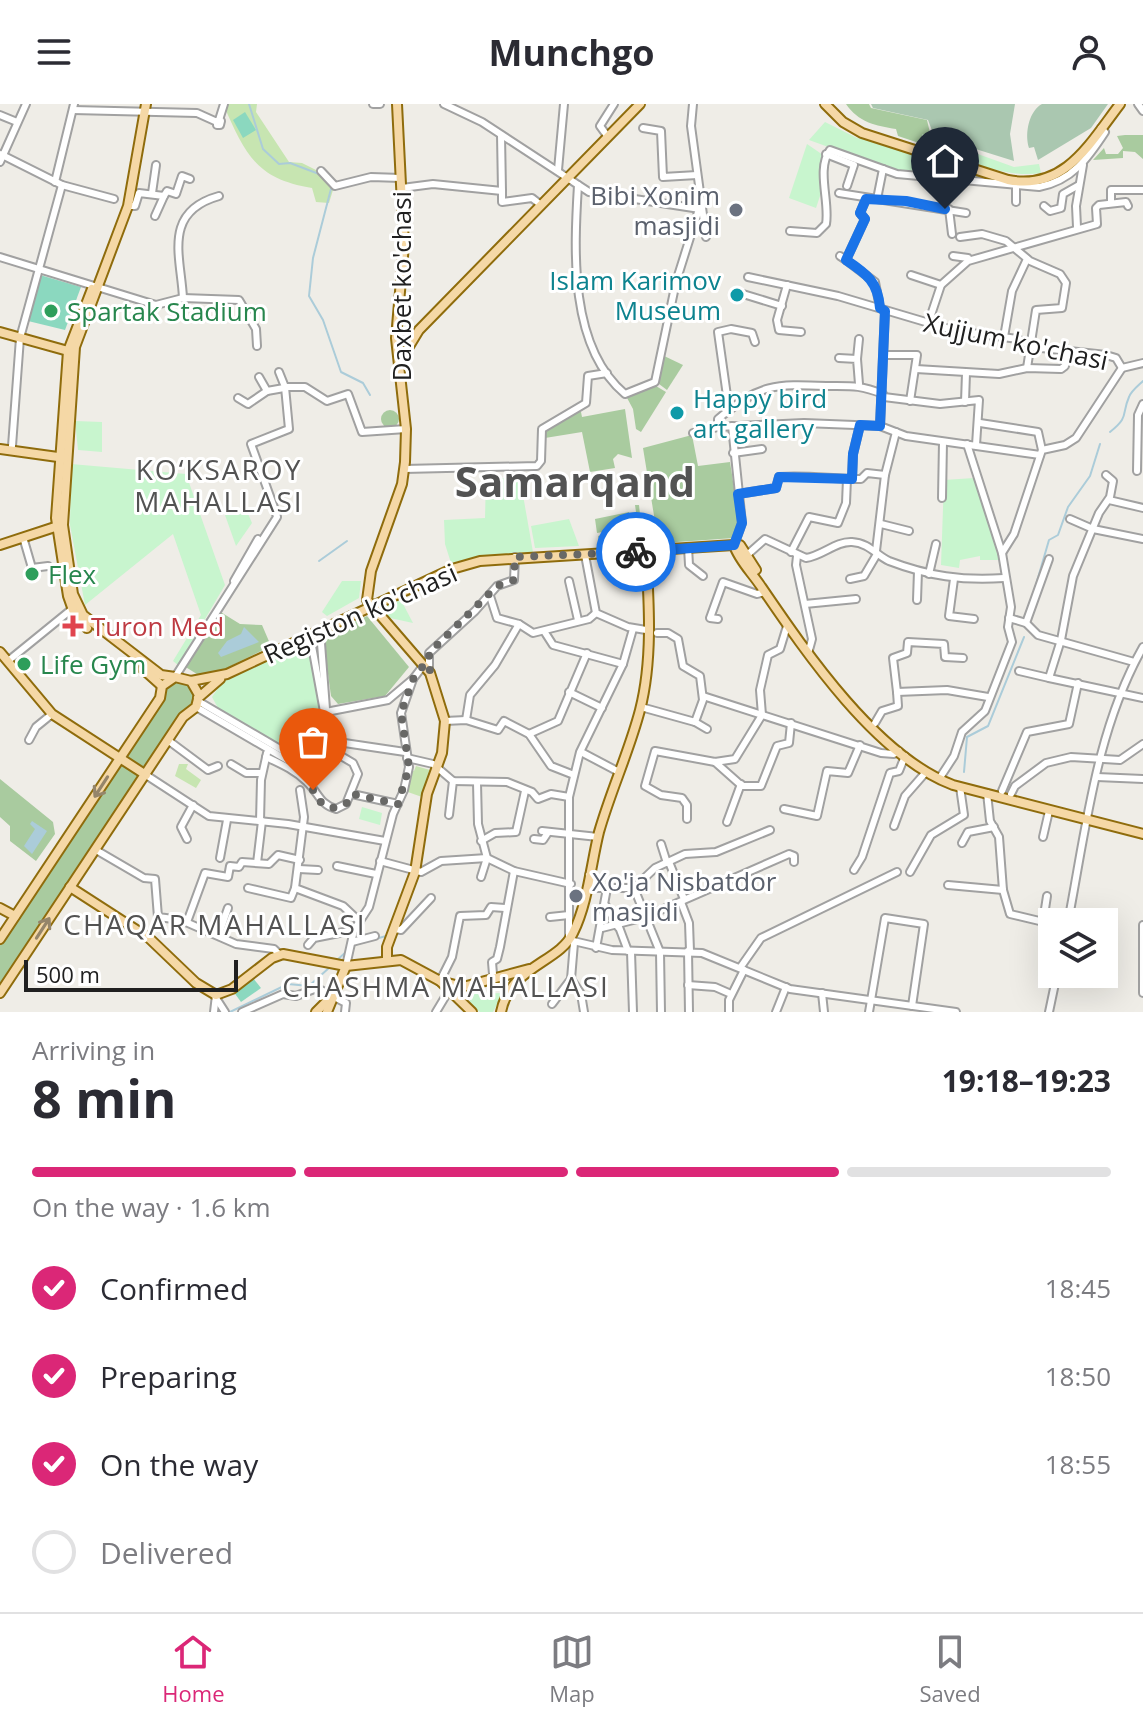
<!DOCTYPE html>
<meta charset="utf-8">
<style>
:root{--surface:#fff;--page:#f7f7f7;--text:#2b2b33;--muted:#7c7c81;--line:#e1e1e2;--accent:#db2777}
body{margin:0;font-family:"Open Sans",sans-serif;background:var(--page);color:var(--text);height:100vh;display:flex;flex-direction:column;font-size:30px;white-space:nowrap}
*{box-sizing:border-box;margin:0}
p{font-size:26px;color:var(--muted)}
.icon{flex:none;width:44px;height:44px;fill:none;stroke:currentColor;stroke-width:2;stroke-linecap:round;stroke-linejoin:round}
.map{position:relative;height:908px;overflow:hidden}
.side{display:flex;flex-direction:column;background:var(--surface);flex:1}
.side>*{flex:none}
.buttons{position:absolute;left:1038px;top:804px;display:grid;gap:16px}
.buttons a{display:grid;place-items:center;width:80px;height:80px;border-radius:0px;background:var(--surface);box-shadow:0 8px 32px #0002;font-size:40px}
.scale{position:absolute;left:24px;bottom:20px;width:214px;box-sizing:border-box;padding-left:8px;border:4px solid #202020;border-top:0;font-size:22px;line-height:28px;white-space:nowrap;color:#202020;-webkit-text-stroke:6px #fff;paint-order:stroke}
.pin{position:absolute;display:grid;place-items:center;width:68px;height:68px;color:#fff;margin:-82px -34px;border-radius:50% 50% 50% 0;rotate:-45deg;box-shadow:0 0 8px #0007}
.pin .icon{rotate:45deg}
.courier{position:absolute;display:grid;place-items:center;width:80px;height:80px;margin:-40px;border:6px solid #1a73e8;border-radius:50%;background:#fff;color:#222;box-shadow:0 2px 10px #0007}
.headline em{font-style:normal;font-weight:700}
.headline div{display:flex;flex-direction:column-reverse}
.headline{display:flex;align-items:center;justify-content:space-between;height:136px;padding:0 32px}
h1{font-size:52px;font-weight:700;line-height:60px}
.bar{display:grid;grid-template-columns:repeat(4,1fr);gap:12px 8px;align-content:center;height:96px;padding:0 32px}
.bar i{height:10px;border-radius:6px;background:var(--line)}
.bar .selected{background:var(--accent)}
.bar p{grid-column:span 4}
ol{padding:0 32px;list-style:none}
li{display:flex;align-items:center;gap:24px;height:88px}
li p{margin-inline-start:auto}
li .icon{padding:8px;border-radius:50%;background:var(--accent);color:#fff;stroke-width:4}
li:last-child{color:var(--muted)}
li i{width:44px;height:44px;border:4px solid var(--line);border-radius:50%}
header{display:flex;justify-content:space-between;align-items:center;height:104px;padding:0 32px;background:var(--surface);font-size:36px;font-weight:700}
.dock{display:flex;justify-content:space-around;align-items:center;height:112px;border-top:2px solid var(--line);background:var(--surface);font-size:22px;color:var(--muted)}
.dock a{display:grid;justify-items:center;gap:4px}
.dock .selected{color:var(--accent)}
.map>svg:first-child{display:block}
</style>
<header><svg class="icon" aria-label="menu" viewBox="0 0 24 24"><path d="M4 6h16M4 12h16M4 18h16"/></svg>Munchgo<svg class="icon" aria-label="person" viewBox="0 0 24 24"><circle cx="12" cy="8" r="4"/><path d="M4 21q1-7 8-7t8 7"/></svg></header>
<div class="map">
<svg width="1143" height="908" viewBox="0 0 1143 908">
<rect width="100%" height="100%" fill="#efede7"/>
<g fill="#c7e5b1">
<path d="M 223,0 L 257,0 L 256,8 L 289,58 L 302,59 L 328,72 L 333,86 L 329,99 L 316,98 L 312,84 C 255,75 245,49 223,0 Z"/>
<polygon points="179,660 188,660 186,665 201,676 196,684 175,672"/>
<polygon points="416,662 430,666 422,693 405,687 410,666 414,667"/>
</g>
<g fill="#a9cb9f">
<path d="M 846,0 L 869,0 L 871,4 L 927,16 L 931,33 L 922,31 L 928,42 L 898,32 L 896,25 C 876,22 858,18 846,0 Z"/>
<polygon points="1125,31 1143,31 1143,55 1135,48 1123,47 1123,54 1093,56 1104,44 1106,50 1118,50 1123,44 1117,32"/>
<polygon points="660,250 683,261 667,286 655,277"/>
<polygon points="656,282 666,288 641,328 636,325 633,305 626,292 637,285"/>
<polygon points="625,305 632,354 618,350 613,355 615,364 590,368 582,328 545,334 544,326 573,308 581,308 582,313"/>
<circle cx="390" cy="315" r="9"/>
<polygon points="692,331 698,362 730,358 739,416 734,434 663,439 658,436 643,344"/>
<polygon points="635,401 639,401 643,438 613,441 612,434 599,436 598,432 633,425 631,409 636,408"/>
<polygon points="629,408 631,423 597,429 595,415"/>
<polygon points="219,507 240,520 262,521 271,542 223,566 200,572 184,562"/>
<polygon points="367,512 409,563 385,592 338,600 331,592 323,532"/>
<polygon points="178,576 189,578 196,589 193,600 184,607 0,882 0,841 164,596 167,582"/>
<polygon points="0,675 53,718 55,730 36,757 10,737 10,722 0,713"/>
</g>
<g fill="#aac7b0">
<polygon points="871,0 1015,0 1010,30 1014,57 934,32 928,16 873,4"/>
<path d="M 1042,0 L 1108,0 L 1091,24 L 1038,56 L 1034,43 L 1029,44 C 1024,28 1030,6 1042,0 Z"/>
</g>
<g fill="#c8f5ce">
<polygon points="825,18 857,34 888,40 1000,77 900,69 809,36"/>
<path d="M 922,30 L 1014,63 L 1039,60 L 1041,69 C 1003,75 963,54 928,42 Z"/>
<polygon points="807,40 823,51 822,86 816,104 789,94"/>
<polygon points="75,317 102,318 102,348 78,346"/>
<polygon points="71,360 186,370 225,481 178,561 173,557 201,511 173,430 85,501 70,421"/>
<polygon points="486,374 520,374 533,448 488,451 451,459 445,440 444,416 485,414"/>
<polygon points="974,374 1000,456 980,456 980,452 960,456 959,464 941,461 944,376"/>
<polygon points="246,405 252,419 236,442 225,411"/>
<polygon points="569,415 579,442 535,444 531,422"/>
<polygon points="342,477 361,477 359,494 327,512 322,508"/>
<polygon points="398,497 402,498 413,519 390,514 378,504"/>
<polygon points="306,537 315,572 325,646 294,650 219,606 212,593 223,577"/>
<polygon points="362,703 382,709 380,721 359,715"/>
<polygon points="503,889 493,908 480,908 468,900 473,890"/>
</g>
<g fill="#8bd8bf">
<polygon points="245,8 256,26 243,34 233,16"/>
<polygon points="40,171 81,183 65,226 28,217"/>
<polygon points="253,874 261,884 241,898 233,887"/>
</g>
<g fill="#abccd9">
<polygon points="244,523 259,538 221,553 218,549 227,537 241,530"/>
<polygon points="32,717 47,727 32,750 24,742 35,725 30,720"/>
</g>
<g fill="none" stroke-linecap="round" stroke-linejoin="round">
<g stroke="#abccd9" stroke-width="2">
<polyline points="249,0 263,45 279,60 290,59 319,70"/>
<polyline points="332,81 313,154 309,192 323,216 341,268 363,279 370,291"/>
<path d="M 1110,328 C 1130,312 1121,311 1129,293 C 1131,287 1139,281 1143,277"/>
<polyline points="319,457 347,437"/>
<polyline points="1033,491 1049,436 1058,431 1068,403 1090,372 1100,340"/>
<polyline points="964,668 967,633 988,622 1024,533"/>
<polyline points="354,841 386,832"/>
<polyline points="336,857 346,848"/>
<polyline points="230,908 288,880 309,882 330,863"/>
</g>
<defs>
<g id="minor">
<polyline points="373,0 380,0"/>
<polyline points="444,0 482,18 589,88 700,105"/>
<polyline points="693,0 691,22 706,133"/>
<polyline points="1138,0 1143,7"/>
<polyline points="73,6 197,9 217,18"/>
<polyline points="0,11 17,18"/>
<polyline points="219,16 224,0"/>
<polygon points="217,17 221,17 220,21 217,21"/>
<polyline points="643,24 661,27 663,73 697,71"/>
<polyline points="608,33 600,22 614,0"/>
<polyline points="0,50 62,81 114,95"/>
<polyline points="826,50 854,61 847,82"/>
<polyline points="0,58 26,0"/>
<polyline points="558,66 564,0"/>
<polyline points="321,67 335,82 371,73 401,74"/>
<polyline points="55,78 74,0"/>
<path d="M 578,81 C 574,147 569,243 625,290 L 655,278 L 676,178 L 699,105"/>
<polyline points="402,84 433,80 502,87 501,31"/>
<polyline points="502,87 502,98 532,94 541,101"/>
<polyline points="152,89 156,61"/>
<polyline points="839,89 966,109"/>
<polyline points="877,95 883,65"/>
<polyline points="1016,98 1016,83"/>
<polyline points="1111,99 1111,86 1143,86"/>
<polyline points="128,102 135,102 139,89 164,92 167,87 176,90 182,72 190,75"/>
<polyline points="1044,102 1050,107 1061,104 1063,90 1079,81"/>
<polyline points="949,105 952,130"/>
<polyline points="155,112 164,92"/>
<polyline points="1077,123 1076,102 1083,61"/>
<path d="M 790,127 L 817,129 L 826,120 C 830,98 816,65 830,46 L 897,70 L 1039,83 C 1072,77 1088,54 1105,28 L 1101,24"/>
<polyline points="960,133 982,130 1006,137 1030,157 1060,170 1066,179 1062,204 1036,206 1027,264"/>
<polyline points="840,152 846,156 865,115 860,109 866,95"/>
<polyline points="953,152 968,154"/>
<polyline points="0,153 156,201 183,194 239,196 256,225 257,242"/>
<polyline points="846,156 875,178 880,204"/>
<polyline points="911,171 941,181"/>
<polyline points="748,173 838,192 956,227 1018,235 1032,243 1106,251 1116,254 1122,264"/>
<polyline points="787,181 777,216 779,226 801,228"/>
<polyline points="743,190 782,202"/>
<path d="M 183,194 C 181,153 162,108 219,92"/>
<polyline points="928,220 941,181 968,157 1097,120 1096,104 1099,101 1126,98 1128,102"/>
<polyline points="1004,233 1012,187 1027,155"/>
<polyline points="885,251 917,251 910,297"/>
<polyline points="839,254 857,255 859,280"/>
<polyline points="857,255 859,235"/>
<polyline points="1122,264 1143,259"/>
<polyline points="916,265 999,270 1027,264 1061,265 1065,262 1066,245"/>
<polyline points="279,268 285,283"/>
<polyline points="259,273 267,287 284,284"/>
<polyline points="884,293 940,300 979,296 976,341"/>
<polyline points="238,294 248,300 267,287"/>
<polyline points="965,298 966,269"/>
<polyline points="729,306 718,228 731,225 752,229 755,238"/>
<polyline points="980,319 1038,328 1042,346"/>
<polyline points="732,322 742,419 734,441"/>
<polyline points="880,322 885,207"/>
<path d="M 718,323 L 718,315 C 761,279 775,280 828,282 C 852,282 860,281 883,290"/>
<polyline points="693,329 718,323 804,319 880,322 906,332 1040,351"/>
<polyline points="12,342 20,234 62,81"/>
<polyline points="733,349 762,345"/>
<polyline points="404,365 537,362 541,357 542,325 586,299 588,272 607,269"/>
<polyline points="1137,367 1138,311 1143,300"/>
<polyline points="1106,371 1113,377 1110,393 1099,409 1073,472 1061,536 1049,574 1143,594"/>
<polyline points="852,375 853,350 860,321"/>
<path d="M 738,390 L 776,384 L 779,373 C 807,371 833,375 861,375 L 867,369 L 885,371"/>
<polyline points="942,394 943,338"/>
<polyline points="1109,396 1143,404"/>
<polyline points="276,409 251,340 289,325 285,283 305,283 327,297 348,290 362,328 406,325"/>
<polyline points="1070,415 1093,425 1143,435"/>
<polyline points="881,420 909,427"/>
<polyline points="23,433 32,464 48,462"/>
<polyline points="688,443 689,461 703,472"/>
<polyline points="876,447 885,371 896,328"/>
<polyline points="791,448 809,413 838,419 846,399 847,375"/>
<polyline points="1002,449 1014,430 1042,346 1065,341 1076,334 1122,264"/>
<polyline points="585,451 596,509 628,523 646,526"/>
<path d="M 747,451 L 765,435 L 806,454 C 822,452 836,437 852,438 C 869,439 876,451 889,457 C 928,472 963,477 1004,474"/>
<polyline points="797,452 796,461 812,535 809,546"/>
<polyline points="929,470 936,440"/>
<polyline points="850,475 864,472 877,450"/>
<polyline points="954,475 949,512 974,515"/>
<polyline points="234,477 258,435"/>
<polyline points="569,477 578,516"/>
<polyline points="490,492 497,514 519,520 533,529 589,515 596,509"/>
<polyline points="917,496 918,467"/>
<polyline points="805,500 856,495"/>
<polyline points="1009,514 1026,519 1038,531 1134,558"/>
<polyline points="718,515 710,514 723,478 757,490 765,488"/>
<polyline points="1026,519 1049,455"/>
<polyline points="633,525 623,560 580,648 569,693 569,836 612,846 702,849 790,885 956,908"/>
<polyline points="320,526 326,605"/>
<polyline points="544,527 553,541 623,560"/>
<polyline points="304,533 312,542 331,646"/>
<polyline points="963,554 945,553 944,540 908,538 907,549 893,554 897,588 947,586 988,593"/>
<polyline points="8,557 72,505"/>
<polyline points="429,567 429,549 475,507 497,482 514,476 515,453"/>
<polyline points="1019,567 1049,574"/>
<polyline points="175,573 277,413 276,409"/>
<polyline points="569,588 602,604"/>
<polyline points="703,592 881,649 894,650 899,647"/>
<polyline points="198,597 292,652 331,646"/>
<polyline points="196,603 287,656 304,656 308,651"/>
<polyline points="641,603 695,618 703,596 700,572 683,562 678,535 668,529 657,529"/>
<polyline points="326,608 388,596 413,575"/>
<polyline points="466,616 470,591 495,561 519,520"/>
<polyline points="445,617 466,616 498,626 504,617 529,630 551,662 574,671"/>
<polyline points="695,618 707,625"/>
<polyline points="875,619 882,607 898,602 897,588"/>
<polyline points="529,630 558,617 587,549"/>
<polyline points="29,636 36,623 52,610"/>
<polyline points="169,637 208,666 218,662"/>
<polyline points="331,637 405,648"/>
<polyline points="581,648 619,668"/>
<path d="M 266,653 C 281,660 295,666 307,678 C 319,689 319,700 336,705 L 346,700 L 358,670 L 353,659 L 331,646"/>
<polyline points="407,654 433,660 453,677 507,678 532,688 538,695 551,690 569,693"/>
<polyline points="715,658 742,682 761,682 777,642 789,639 791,619"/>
<polyline points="231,660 246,669 262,669"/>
<polyline points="146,671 209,712 288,720 385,737"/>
<polyline points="941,672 954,652 962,628 985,607 1012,538 1008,523 1011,503 1002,449 967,340"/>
<polyline points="1097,673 1143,675"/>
<polyline points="477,679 478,720 487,754 481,773"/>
<polyline points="300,686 304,713 295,784 343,802 360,818"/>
<polyline points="1002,687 1027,628 1069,620 1078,579"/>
<polyline points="987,689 990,717 999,733 1003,786 1010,810 1052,820"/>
<polyline points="352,690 398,700"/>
<polyline points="1011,690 1015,682 1046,659 1071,653 1120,656 1143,640"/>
<polyline points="784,705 817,712 827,667 848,669 860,641"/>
<polyline points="449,711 453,677"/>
<polyline points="687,715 687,701 682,694 661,691 645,682 655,647 715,658 735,655 762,611 760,586 768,551 780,545 787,522"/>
<polyline points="260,717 261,676 267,649"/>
<polyline points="727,718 741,680"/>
<polyline points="894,722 905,692 926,668"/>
<polyline points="542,727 598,733"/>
<polyline points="1043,733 1049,707"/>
<polyline points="187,735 181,723 193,701"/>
<polyline points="534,735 543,736 547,730"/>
<polyline points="481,737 495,729 516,728 525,687"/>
<polyline points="962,739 968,728 994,723"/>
<polyline points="661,740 667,759"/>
<polyline points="96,746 144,774 155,775 158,813 181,816 236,840 274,845 280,851"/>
<polyline points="220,754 227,716"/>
<polyline points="380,757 421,768 441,757 487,754 514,767 571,780"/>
<polyline points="669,758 684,795"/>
<polyline points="257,759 262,717"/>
<polyline points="337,762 376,770"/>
<polyline points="299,765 318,766"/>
<polyline points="854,766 862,753 890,669 899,667 905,652"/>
<polyline points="910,768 931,731 964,711 960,683"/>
<polyline points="589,771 597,784 607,784"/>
<polyline points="948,781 1003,786"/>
<polyline points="248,784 291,794 295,784"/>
<polyline points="634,784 660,848 661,908"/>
<polyline points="681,798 689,819 690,847"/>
<polyline points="606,802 618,823"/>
<polyline points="550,813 569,811"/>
<polyline points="187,818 205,769 228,773 230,762 239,763 242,758 269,760 278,751 300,756"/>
<polyline points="1043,818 1047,792"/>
<path d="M 1068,818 C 1086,725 1096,626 1143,543"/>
<polyline points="1143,821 1143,889"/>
<polyline points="619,823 628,847"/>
<polyline points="602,824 645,813 789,750 794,752 794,758"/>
<polyline points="394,825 401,826 431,794"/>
<polyline points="219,830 228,804"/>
<polyline points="352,838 375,832"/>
<polyline points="308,841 314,834 354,826"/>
<polyline points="596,844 607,784 634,784 655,764 685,750 716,748 770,726"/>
<polyline points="688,847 689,908"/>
<polyline points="631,848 633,908"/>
<polyline points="346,862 354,826 369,803 393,710 404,686 409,663 401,609 413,575 423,562"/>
<polyline points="740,864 761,834 897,768"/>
<polyline points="493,870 492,858 497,855 500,843 514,767"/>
<polyline points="571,875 581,890 584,908"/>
<polyline points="440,877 452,853 460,812 486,811 491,803 505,804"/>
<polyline points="688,881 715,883 731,890"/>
<polyline points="822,889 824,908"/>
<polyline points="216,894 225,908"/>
<polyline points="552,900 571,875 574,839"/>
<polyline points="214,908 216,891"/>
<polyline points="242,908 283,890 296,892 317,884 346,899 345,908"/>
<polyline points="436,908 448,888"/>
<polyline points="729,908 729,896 744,866"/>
<polyline points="776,908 786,883"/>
<polyline points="869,908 885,814 924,820 912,902"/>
<polyline points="1049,908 1057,870"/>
</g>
<g id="major">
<polyline points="146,0 128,102 75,243 63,421 73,490 83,511 161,571 175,573"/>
<path d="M 825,0 L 843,18 L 862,29 L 1008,76 C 1065,87 1090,39 1120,0"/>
<polyline points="0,228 68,247"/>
<polyline points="399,259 419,226 640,0"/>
<polyline points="0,345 65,354"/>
<polyline points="0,441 58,422"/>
<path d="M 734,441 C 738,455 752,469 760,481 C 805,547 876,652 953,681 L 1143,730"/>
<polyline points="734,441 740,441 756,466"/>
<polyline points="87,524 74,509 68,492 56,414 68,247 92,185"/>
<polyline points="0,548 52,610 146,671"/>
<polyline points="143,565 162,582"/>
<polyline points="191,577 227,570 452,465 480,457 734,441"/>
<polyline points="198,594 220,575"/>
<polyline points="70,783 149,834 196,879 216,891 232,885 272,854 283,850 346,862 401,856 440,877 463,883 529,865"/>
<polyline points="0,804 15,812"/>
<polyline points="0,835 160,594 162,582 175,573 191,577 199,591 196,603 183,613 0,889"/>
<polyline points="387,855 387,843 415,768 427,690 442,649 445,617 430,569 367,496 371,467 402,380 405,358 406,325 396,234 404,141 397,0"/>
<polyline points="440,877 472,908"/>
<polyline points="316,908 328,896"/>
<polyline points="327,908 346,862"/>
<path d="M 501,908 C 510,862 559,859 573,829 C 588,799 591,760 599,728 C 611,686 629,648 640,606 C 653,556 649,498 646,447"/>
</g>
</defs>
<use href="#minor" stroke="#a1a1a1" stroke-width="10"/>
<use href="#major" stroke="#8f6c0c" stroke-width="12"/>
<use href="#minor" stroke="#fff" stroke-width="6"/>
<use href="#major" stroke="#f5d8a6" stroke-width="8"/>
</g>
<defs><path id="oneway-shaft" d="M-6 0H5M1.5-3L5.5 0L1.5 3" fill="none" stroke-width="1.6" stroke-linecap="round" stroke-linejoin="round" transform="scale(2)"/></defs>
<g stroke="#95856a">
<use href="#oneway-shaft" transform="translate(101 683) rotate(123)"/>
<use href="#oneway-shaft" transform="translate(43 824) rotate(-57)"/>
</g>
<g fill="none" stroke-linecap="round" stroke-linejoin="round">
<polyline stroke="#686866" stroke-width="8" stroke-dasharray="0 14.4" points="313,686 322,700 333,704 346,700 352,690 398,700 409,663 401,609 413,575 423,562 430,569 429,549 497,482 514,476 515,453 636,448"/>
<path stroke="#1a73e8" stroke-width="10" d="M 636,448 L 734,441 L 742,419 L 738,390 L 776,384 L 779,373 L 852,375 L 853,350 L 860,321 L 880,322 L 885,207 L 880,204 C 878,178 867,170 846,156 L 865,115 L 860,109 L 866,95 L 906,97 L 945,105"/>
</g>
<g fill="#6b7280" stroke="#fff" stroke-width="3">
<circle cx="736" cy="106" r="8"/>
<circle cx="576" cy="792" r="8"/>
</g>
<g fill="#0f9aa8" stroke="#fff" stroke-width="3">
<circle cx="737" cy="191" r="8"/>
<circle cx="677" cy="309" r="8"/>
</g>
<g fill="#2e9e5b" stroke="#fff" stroke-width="3">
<circle cx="51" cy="207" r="8"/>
<circle cx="32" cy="470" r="8"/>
<circle cx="24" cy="560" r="8"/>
</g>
<path fill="#e0444e" stroke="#fff" stroke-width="3" d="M69 510h8v8h8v8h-8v8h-8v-8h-8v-8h8z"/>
<g text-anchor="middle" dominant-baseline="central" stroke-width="6" stroke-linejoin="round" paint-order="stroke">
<g font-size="26" fill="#5b616d" stroke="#fff" text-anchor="end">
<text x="720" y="91">Bibi Xonim<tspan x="720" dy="30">masjidi</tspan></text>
<text x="592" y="777" text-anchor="start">Xo'ja Nisbatdor<tspan x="592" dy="30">masjidi</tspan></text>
</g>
<g font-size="26" fill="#0d838f" stroke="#fff" text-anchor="end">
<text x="721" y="176">Islam Karimov<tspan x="721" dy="30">Museum</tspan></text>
<text x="693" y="294" text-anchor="start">Happy bird<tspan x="693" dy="30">art gallery</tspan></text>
</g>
<g font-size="26" fill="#202020" stroke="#fff">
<text transform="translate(401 182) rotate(-90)">Daxbet ko'chasi</text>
<text transform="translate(1016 237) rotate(12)">Xujjum ko'chasi</text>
<text transform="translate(360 509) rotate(-24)">Registon ko'chasi</text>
</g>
<g font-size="26" fill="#27864d" stroke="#fff" text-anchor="start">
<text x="67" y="207">Spartak Stadium</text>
<text x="48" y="470">Flex</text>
<text x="40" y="560">Life Gym</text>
</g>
<g font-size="26" fill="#be3a42" stroke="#fff" text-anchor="start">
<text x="91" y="522">Turon Med</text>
</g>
<g font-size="28" letter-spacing="2" fill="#535353" stroke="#fff">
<text x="219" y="365">KO‘KSAROY<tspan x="219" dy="32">MAHALLASI</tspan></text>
<text x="215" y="820">CHAQAR MAHALLASI</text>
<text x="446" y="882">CHASHMA MAHALLASI</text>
</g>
<g font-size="42" font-weight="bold" fill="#535353" stroke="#fff">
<text x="575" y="376">Samarqand</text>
</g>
</g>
</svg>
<div class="buttons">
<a><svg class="icon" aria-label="layers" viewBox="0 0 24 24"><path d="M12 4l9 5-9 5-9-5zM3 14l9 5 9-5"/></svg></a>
</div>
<div class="scale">500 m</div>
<div class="pin" style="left:313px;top:686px;background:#ea580c"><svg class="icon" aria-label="bag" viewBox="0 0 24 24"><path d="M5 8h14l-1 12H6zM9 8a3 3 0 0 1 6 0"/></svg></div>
<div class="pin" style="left:945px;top:105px;background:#1f2937"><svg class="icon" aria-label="home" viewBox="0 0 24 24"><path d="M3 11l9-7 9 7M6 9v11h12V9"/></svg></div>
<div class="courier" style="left:636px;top:448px"><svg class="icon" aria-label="bike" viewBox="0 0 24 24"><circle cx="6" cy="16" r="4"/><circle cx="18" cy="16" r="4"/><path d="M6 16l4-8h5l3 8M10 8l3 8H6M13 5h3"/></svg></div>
</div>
<section class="side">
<div class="headline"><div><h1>8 min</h1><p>Arriving in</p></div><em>19:18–19:23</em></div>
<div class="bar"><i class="selected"></i><i class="selected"></i><i class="selected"></i><i></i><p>On the way · 1.6 km</p></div>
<ol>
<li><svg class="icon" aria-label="check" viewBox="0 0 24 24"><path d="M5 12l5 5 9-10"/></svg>Confirmed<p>18:45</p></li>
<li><svg class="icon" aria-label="check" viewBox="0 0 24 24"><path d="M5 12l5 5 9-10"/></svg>Preparing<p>18:50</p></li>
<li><svg class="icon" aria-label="check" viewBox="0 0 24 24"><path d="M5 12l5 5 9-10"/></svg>On the way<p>18:55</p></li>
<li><i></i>Delivered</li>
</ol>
</section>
<nav class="dock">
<a class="selected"><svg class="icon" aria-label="home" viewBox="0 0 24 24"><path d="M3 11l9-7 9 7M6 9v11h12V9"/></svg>Home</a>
<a><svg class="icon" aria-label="map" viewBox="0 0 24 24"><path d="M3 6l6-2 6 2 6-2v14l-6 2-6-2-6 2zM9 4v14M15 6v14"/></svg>Map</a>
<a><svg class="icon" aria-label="saved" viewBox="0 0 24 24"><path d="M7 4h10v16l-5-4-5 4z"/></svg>Saved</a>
</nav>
